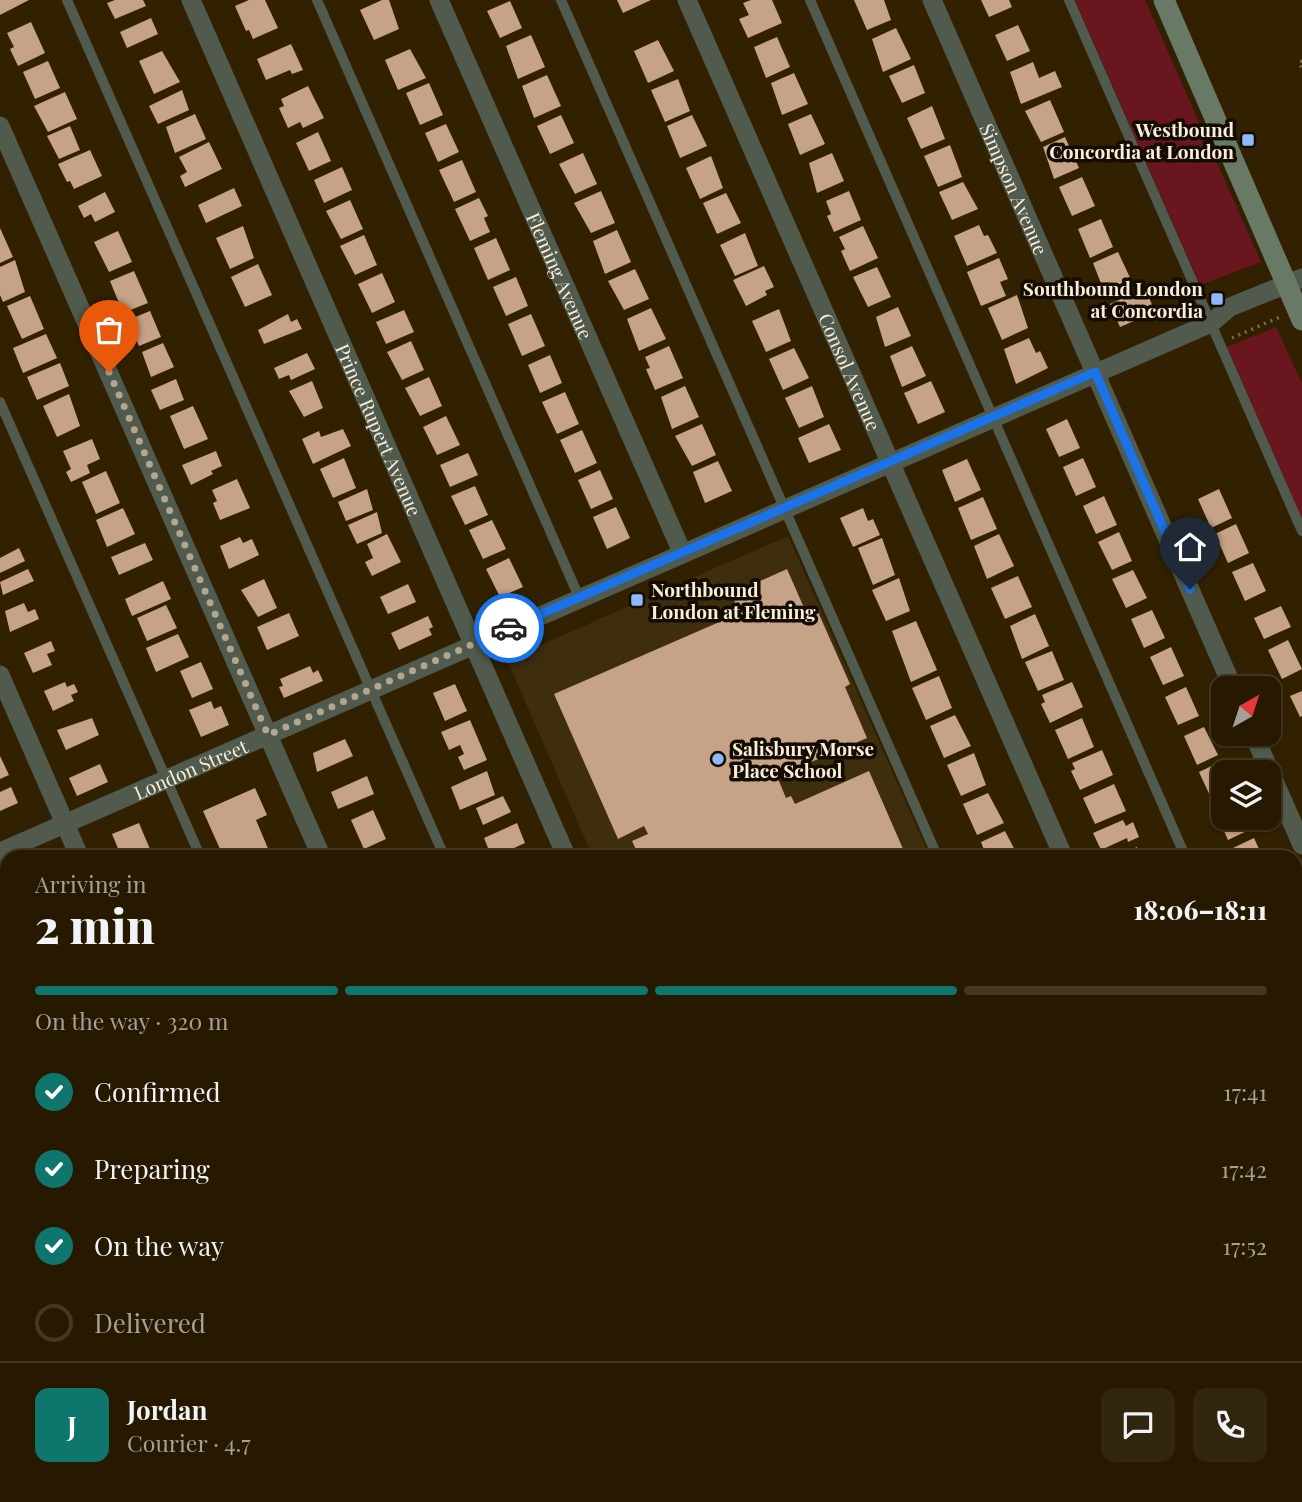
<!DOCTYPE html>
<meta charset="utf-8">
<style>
:root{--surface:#261900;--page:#32260f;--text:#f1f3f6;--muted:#a4a099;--line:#423822;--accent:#0f766e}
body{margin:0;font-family:"Playfair Display",serif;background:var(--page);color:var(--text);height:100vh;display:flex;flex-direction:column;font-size:26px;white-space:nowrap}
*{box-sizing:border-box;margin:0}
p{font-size:23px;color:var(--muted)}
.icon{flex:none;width:38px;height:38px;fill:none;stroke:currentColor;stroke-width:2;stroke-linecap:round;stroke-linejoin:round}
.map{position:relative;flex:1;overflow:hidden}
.side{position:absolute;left:0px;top:850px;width:1302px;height:653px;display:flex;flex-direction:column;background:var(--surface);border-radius:21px 21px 0 0;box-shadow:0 2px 5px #0004,0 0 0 2px var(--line)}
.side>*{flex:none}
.needle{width:46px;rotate:39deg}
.controls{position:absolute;left:1211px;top:676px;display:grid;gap:14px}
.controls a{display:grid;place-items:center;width:70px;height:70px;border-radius:14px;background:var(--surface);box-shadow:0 2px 5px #0004,0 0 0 2px var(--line);font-size:35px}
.pin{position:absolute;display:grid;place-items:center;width:60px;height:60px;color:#fff;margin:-72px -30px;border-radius:50% 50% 50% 0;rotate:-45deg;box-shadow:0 0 7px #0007}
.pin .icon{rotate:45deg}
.courier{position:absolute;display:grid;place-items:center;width:70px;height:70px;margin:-35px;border:5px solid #1a73e8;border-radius:50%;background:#fff;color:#222;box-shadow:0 2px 9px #0007}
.overview em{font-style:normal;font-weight:800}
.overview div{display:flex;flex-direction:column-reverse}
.overview{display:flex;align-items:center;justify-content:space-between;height:119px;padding:0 35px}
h1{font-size:46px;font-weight:800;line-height:52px}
.bar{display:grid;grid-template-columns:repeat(4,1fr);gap:10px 7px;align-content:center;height:84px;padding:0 35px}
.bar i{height:9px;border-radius:5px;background:var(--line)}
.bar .active{background:var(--accent)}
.bar p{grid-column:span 4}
.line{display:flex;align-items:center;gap:18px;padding:0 35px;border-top:2px solid var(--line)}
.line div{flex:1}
.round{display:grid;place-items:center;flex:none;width:74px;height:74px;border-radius:14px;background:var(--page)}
ol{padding:0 35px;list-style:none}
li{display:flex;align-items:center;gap:21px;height:77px}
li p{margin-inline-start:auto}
li .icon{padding:7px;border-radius:50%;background:var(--accent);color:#fff;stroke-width:4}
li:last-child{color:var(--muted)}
li i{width:38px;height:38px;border:4px solid var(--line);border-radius:50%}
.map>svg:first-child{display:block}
</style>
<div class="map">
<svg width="1302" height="1502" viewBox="0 0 1302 1502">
<rect width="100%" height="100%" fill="#322100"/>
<polygon fill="#3f2e0d" points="788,536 930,857 593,857 507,660"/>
<g fill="#69161e">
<polygon points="1075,0 1145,0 1261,262 1200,285"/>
<polygon points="1276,327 1302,384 1302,519 1227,347"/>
</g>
<g fill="#c6a387">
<polygon points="0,0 29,0 0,15"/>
<polygon points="115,0 143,0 146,6 115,19 107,3"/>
<polygon points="249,0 265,0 278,28 253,39 249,30 246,31 235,6"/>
<polygon points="382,0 389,0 399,29 374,40 360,10"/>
<polygon points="617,0 651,0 623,13"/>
<polygon points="751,0 772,0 782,23 748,38 739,19 749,15 743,3"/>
<polygon points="854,0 884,0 891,20 867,30"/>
<polygon points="981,0 1009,0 1012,7 989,17"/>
<polygon points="510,1 522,28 500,38 487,11"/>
<polygon points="151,18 158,34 127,48 120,32"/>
<polygon points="31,22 45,53 18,66 10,49 14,47 7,33"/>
<polygon points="1018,25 1030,51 1007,61 995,35"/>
<polygon points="896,28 911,59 883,72 872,39"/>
<polygon points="531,35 545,67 518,79 506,46"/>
<polygon points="777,37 790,67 766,78 754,47"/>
<polygon points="658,40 674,71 648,83 634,51"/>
<polygon points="291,44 303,70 292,74 290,70 266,80 257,59"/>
<polygon points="410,49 426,78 398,90 385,60"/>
<polygon points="162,51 180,82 154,94 139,61"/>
<polygon points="48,61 60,88 35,99 23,72"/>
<polygon points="1033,62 1039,78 1055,71 1062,87 1021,104 1010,72"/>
<polygon points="914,65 925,93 902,103 889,76"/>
<polygon points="794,73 808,104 782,115 771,83"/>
<polygon points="547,75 561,106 534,118 522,86"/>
<polygon points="678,79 690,111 665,122 651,90"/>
<polygon points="429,83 443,115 420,125 406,93"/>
<polygon points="308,86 324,118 303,128 300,122 288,128 279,108 284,106 281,99"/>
<polygon points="182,90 189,110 158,124 149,106"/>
<polygon points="65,92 77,119 48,132 34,106"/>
<polygon points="1050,100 1064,132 1041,142 1025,111"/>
<polygon points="932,106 945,139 921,149 907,118"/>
<polygon points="195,114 206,139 175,153 166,127"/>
<polygon points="811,114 825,144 800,155 788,124"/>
<polygon points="561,115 574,143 550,154 537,126"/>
<polygon points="692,115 707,146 680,158 667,126"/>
<polygon points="446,124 459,152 438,162 425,133"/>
<polygon points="70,126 80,150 59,159 47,136"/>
<polygon points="318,132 331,161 309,171 296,143"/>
<polygon points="1065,137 1079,168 1054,179 1043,147"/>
<polygon points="209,142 222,169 185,187 180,176 187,172 179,157"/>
<polygon points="950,145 962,177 938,187 924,156"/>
<polygon points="90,150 102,176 74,189 70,181 67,182 58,164"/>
<polygon points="583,153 597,184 575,194 559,164"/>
<polygon points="832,153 844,181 817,193 809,163"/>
<polygon points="711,156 723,188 700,199 686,168"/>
<polygon points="462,160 476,192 454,202 439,170"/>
<polygon points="342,167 352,190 324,203 314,180"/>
<polygon points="1082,177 1095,206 1072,216 1059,187"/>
<polygon points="963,182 978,209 952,220 939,192"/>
<polygon points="234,188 242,206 206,223 198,205"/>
<polygon points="601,191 615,223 591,233 574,203"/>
<polygon points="849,191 861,220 834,232 827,216 831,214 826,201"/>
<polygon points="105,192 115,212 95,222 91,214 84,218 78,206"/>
<polygon points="726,193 741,223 717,234 703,203"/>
<polygon points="479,198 488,216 484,218 490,232 470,241 455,209"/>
<polygon points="350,200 363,229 341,239 326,211"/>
<polygon points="1101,219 1113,247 1090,258 1078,229"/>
<polygon points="979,225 984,236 988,235 997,253 967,266 954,236"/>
<polygon points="243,226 254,258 230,269 216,238"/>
<polygon points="863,226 878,258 850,271 841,251 845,249 839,237"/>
<polygon points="0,228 13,257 0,263"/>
<polygon points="617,230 631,262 605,274 593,241"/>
<polygon points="118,231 132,262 109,272 94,242"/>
<polygon points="745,233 758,266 735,276 720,245"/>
<polygon points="364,235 377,265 355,275 340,246"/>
<polygon points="496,238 510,270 488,280 474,248"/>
<polygon points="1118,252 1133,284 1106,296 1093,263"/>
<polygon points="999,258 1008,279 1000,282 1006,296 981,306 967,272"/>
<polygon points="15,260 25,292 3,302 0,295 0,267"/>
<polygon points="258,264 272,295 245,307 231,277"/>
<polygon points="764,266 774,287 765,291 767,295 746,306 733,280"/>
<polygon points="877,267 891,297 868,307 853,277"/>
<polygon points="635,269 649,299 624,310 608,281"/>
<polygon points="134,271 148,303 123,313 110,281"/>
<polygon points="382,273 395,302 372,313 358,284"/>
<polygon points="516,277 528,306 506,316 493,287"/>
<polygon points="1145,288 1155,312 1120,327 1110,304"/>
<polygon points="1017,295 1028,328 1002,340 988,308"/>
<polygon points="30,296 44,329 22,339 7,306"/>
<polygon points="898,307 911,336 885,347 876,317"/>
<polygon points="651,308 666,339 639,351 627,319"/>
<polygon points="779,309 791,341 766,352 752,321"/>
<polygon points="404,310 414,332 386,344 376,322"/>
<polygon points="150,311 161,337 139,346 128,320"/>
<polygon points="288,314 291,322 297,319 302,329 264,344 258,330"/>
<polygon points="531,314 545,346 522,356 508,324"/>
<polygon points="46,334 57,358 23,373 13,348"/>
<polygon points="1029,338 1036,353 1040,351 1048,368 1016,384 1004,349"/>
<polygon points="411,341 424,370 402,380 387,352"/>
<polygon points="163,343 174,367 151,377 142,352"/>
<polygon points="669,346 683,378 655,390 646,369 650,368 645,357"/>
<polygon points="912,346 926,376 902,387 890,356"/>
<polygon points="794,348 809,378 783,390 769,359"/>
<polygon points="307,353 315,369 291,380 289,375 279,379 274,368"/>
<polygon points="550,355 562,383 540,393 528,365"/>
<polygon points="60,363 69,386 37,400 27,377"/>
<polygon points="429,377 442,406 420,416 405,388"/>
<polygon points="176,379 184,400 160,410 151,390"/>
<polygon points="312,381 323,408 304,417 289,391"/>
<polygon points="931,381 945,412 918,424 904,393"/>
<polygon points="685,386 699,417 672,429 661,397"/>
<polygon points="812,386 824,417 799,428 785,398"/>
<polygon points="565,392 579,424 557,434 542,402"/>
<polygon points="69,394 80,426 57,437 43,406"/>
<polygon points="193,406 208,439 184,449 170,416"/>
<polygon points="446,416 460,445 437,455 423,427"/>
<polygon points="1067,419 1080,448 1059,457 1046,429"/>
<polygon points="702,424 716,455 692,466 675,436"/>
<polygon points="829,424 841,450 809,463 798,438"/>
<polygon points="343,429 351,446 313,464 302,439 319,431 321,437"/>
<polygon points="582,430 597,463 575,473 560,440"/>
<polygon points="92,439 100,459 87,465 90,473 71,482 66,472 71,469 63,451"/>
<polygon points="216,451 222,466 211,471 213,474 191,485 182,465"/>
<polygon points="468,453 478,475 450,487 440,465"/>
<polygon points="344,458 356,488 333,498 320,469"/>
<polygon points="1083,458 1096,487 1076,496 1063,467"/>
<polygon points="967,459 981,490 955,502 942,470"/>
<polygon points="718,461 732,491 705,503 693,472"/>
<polygon points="600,470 613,499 591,509 578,480"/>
<polygon points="106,471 120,503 96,514 82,482"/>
<polygon points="237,479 250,508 220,520 213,503 217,501 212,490"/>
<polygon points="475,486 488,515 465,525 451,496"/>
<polygon points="367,489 373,510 346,521 338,502"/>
<polygon points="1219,489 1232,518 1211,528 1198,499"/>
<polygon points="1104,496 1117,525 1096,534 1083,506"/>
<polygon points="983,497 997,529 971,540 958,508"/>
<polygon points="616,507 630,538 607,549 593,517"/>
<polygon points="123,508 135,534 107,547 96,520"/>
<polygon points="863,508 868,521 873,519 880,535 853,547 840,518"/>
<polygon points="377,512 382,533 357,544 348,525"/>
<polygon points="492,520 506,549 483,559 469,530"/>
<polygon points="1236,524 1249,553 1228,563 1215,534"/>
<polygon points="1119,532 1132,561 1112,570 1098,542"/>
<polygon points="387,534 401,562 372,576 365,562 373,558 367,544"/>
<polygon points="999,534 1014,566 987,579 974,546"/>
<polygon points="240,537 243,543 252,539 259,555 229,569 220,546"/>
<polygon points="882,538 895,575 873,585 858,548"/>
<polygon points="145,543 153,560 119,575 111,557"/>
<polygon points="19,548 25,561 0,573 0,558"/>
<polygon points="509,558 523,587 500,597 486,569"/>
<polygon points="1253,563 1266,591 1245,601 1232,572"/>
<polygon points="28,569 34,581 3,595 0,582"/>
<polygon points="787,569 808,617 818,612 850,684 845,687 867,738 795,769 794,766 776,774 786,798 791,796 795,804 869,771 907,858 640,858 632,841 648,834 644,826 618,839 554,694 740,613 731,594"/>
<polygon points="1133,570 1147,598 1126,608 1112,579"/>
<polygon points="1018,576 1032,607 1005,619 991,588"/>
<polygon points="899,578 910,611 886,621 872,590"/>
<polygon points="264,579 277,608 258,617 241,590"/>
<polygon points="163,581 171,599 132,616 125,599"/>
<polygon points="408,584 416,602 388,614 380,597"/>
<polygon points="24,603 28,612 35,609 39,619 10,632 5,611"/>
<polygon points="166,605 177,628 147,641 137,618"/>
<polygon points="1281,606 1291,627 1264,639 1254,618"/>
<polygon points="1152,610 1165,638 1144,648 1131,619"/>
<polygon points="289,613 299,636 267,650 257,627"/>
<polygon points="1035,614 1049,646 1022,659 1010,626"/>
<polygon points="428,616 433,627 429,629 432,635 399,650 391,633"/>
<polygon points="916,621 937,670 911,682 892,631"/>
<polygon points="178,634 189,657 156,672 146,648"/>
<polygon points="1288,640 1302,669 1282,679 1268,650"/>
<polygon points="51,641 55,651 47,654 52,665 33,673 24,653"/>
<polygon points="1171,647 1184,676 1163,685 1150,657"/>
<polygon points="1052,651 1064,680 1038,691 1025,662"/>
<polygon points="201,662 213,689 192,698 180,671"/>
<polygon points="310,666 313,673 318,670 323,681 284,698 279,687 283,686 280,679"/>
<polygon points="939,676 952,708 926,720 912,688"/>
<polygon points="65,682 67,687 74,684 78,692 71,695 74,701 53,711 44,691"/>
<polygon points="1072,682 1083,707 1050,723 1041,704 1045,702 1042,695"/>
<polygon points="455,684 467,711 445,721 433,693"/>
<polygon points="1186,687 1199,716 1178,725 1165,697"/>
<polygon points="1302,691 1302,716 1300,717 1290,696"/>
<polygon points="211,701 214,709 221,706 229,725 201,737 189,710"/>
<polygon points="955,715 971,746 944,758 930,726"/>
<polygon points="92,718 99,735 66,750 57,730"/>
<polygon points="1082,718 1094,747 1068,759 1055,730"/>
<polygon points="470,720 487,760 464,770 458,757 464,754 460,745 449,750 441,732"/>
<polygon points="1204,727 1218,755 1197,765 1184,736"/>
<polygon points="345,739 353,756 317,772 313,753"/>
<polygon points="1102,750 1113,775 1080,790 1071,771 1075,769 1072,763"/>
<polygon points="974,753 986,785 961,796 947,765"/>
<polygon points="0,756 9,775 0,779"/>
<polygon points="1220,762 1224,772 1223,795 1212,800 1199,772"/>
<polygon points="100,764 108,782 77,796 69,778"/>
<polygon points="487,771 495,795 460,810 451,787"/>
<polygon points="367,776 374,794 338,809 331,792"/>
<polygon points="1114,784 1126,811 1095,824 1083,798"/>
<polygon points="11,787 18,803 0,811 0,792"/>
<polygon points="255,788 267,815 256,820 272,858 224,858 203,811"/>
<polygon points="988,793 1004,823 977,835 963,804"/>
<polygon points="503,796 511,812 483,825 476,808"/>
<polygon points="1223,807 1223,817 1243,817 1249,830 1228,840 1215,811"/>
<polygon points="373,810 386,839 364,849 351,820"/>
<polygon points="1123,820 1126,826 1133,822 1139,837 1128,842 1127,838 1101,850 1093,833"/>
<polygon points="139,823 152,854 122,858 112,834"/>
<polygon points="517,823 525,843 499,855 497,850 490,853 484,838"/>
<polygon points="1005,831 1019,858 987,858 981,842"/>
<polygon points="1254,838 1263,858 1237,858 1233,848"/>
<polygon points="1137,847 1141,858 1113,858"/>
<polygon points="1302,955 1302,990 1295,993 1295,959"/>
<polygon points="0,1065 7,1081 7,1099 0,1102"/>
<polygon points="7,1105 7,1138 0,1127 0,1108"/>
<polygon points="7,1365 7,1392 0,1395 0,1368"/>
<polygon points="7,1482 7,1496 24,1496 27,1502 0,1502 0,1485"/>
<polygon points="190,1496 196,1496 199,1502 178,1502"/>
<polygon points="298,1496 327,1496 328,1500 294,1502 293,1499"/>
<polygon points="405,1496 418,1496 421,1502 397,1502"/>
<polygon points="645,1496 667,1496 653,1502 648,1502"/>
<polygon points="1036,1496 1049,1496 1052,1502 1023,1502"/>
<polygon points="1146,1496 1174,1496 1176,1502 1148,1502"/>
</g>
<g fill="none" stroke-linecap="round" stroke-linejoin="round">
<g stroke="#7b6c50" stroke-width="3.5" stroke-dasharray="2 5" stroke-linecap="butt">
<polyline points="1302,61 1299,62 1302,69"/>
<polyline points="1232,338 1280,317"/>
</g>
<g stroke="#505b4e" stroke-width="10">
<polyline points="67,0 445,858"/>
<polyline points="317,0 579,597"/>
<polyline points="561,0 938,858"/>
<polyline points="810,0 1186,858"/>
<polyline points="1069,0 1302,531"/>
<polyline points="0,402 201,858"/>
<polyline points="0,955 7,971"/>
<polyline points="1295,1106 1302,1122"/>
<polyline points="238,1496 240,1502"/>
<polyline points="482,1496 484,1502"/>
<polyline points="974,1496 976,1502"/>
<polyline points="1218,1496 1221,1502"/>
</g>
<g stroke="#505b4e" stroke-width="19">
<path id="s1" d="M 191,0 L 567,858"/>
<path id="s2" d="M 439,0 L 682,552"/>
<path id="s3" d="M 687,0 L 1064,858"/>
<path id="s4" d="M 932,0 L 1233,688"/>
<polyline points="0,126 322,858"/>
<polyline points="0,675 80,858"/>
<polyline points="1253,733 1302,845"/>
<path id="s5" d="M 0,852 L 1211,323 L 1230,307 L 1302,278"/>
<polyline points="1295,1253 1302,1250"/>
<polyline points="0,1313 7,1310"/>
<polyline points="1295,1383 1302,1399"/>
<polyline points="360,1496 363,1502"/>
<polyline points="603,1496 606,1502"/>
<polyline points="848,1496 850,1502"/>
<polyline points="1096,1496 1098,1502"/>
<polyline points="721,1502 735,1496"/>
</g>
<g stroke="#505b4e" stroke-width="21">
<polyline points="0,1255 7,1271"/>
<polyline points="107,1496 110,1502"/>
</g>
<polyline stroke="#687a65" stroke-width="21" points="1164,0 1302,320"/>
</g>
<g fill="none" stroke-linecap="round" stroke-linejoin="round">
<polyline stroke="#b3a68e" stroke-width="7" stroke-dasharray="0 12.6" points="109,372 268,735 509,628"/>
<polyline stroke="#1a73e8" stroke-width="9" points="509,628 1095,372 1190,589"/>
</g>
<g fill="#90b8fd" stroke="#140c02" stroke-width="2.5">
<rect x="1241" y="133" width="14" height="14" rx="3.5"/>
<rect x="1210" y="292" width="14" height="14" rx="3.5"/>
<rect x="630" y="593" width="14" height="14" rx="3.5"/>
<circle cx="718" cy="759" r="7"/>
</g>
<g text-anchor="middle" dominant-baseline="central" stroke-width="7" stroke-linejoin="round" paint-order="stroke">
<g font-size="19" font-weight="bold" fill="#f9eeda" stroke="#140c02" text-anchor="end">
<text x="1234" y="129">Westbound<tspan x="1234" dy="22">Concordia at London</tspan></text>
<text x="1203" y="288">Southbound London<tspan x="1203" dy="22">at Concordia</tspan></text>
<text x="651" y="589" text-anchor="start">Northbound<tspan x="651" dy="22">London at Fleming</tspan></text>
<text x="732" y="748" text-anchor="start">Salisbury Morse<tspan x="732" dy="22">Place School</tspan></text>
</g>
<g font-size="19" fill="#f9eeda" stroke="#140c02">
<text stroke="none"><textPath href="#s4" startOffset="206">Simpson Avenue</textPath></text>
<text stroke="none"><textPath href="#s2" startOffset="301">Fleming Avenue</textPath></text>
<text stroke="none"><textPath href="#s3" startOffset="406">Consol Avenue</textPath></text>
<text stroke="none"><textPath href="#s1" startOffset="469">Prince Rupert Avenue</textPath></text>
<text stroke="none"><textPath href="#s5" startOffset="208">London Street</textPath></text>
</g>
</g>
</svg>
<div class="controls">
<a><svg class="needle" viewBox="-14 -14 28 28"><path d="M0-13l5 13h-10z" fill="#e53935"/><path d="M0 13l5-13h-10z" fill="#a4a099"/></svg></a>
<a><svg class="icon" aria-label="layers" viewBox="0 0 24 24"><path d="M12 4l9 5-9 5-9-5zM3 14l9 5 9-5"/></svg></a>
</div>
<div class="pin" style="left:109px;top:372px;background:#ea580c"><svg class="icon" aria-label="bag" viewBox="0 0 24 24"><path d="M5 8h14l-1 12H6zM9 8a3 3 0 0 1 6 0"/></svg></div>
<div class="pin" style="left:1190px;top:589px;background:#1f2937"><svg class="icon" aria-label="home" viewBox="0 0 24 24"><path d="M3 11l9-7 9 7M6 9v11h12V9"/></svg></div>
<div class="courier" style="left:509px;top:628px"><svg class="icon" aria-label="car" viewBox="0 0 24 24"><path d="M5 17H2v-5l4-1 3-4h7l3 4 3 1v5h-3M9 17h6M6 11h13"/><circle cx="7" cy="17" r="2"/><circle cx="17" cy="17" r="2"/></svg></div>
<section class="side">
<div class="overview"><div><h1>2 min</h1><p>Arriving in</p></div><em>18:06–18:11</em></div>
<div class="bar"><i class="active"></i><i class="active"></i><i class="active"></i><i></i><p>On the way · 320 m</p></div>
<ol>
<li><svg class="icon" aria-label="check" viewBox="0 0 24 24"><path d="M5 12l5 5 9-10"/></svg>Confirmed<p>17:41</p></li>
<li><svg class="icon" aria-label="check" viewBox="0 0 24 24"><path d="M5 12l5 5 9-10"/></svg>Preparing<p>17:42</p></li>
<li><svg class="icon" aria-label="check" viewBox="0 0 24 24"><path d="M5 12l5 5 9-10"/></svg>On the way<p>17:52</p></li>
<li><i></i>Delivered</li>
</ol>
<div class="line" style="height:126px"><b class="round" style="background:var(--accent);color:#fff">J</b><div><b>Jordan</b><p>Courier · 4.7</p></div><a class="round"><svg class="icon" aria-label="chat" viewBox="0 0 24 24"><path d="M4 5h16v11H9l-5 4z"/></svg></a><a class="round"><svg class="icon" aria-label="phone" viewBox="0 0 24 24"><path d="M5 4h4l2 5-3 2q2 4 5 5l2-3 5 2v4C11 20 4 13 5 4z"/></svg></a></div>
</section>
</div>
